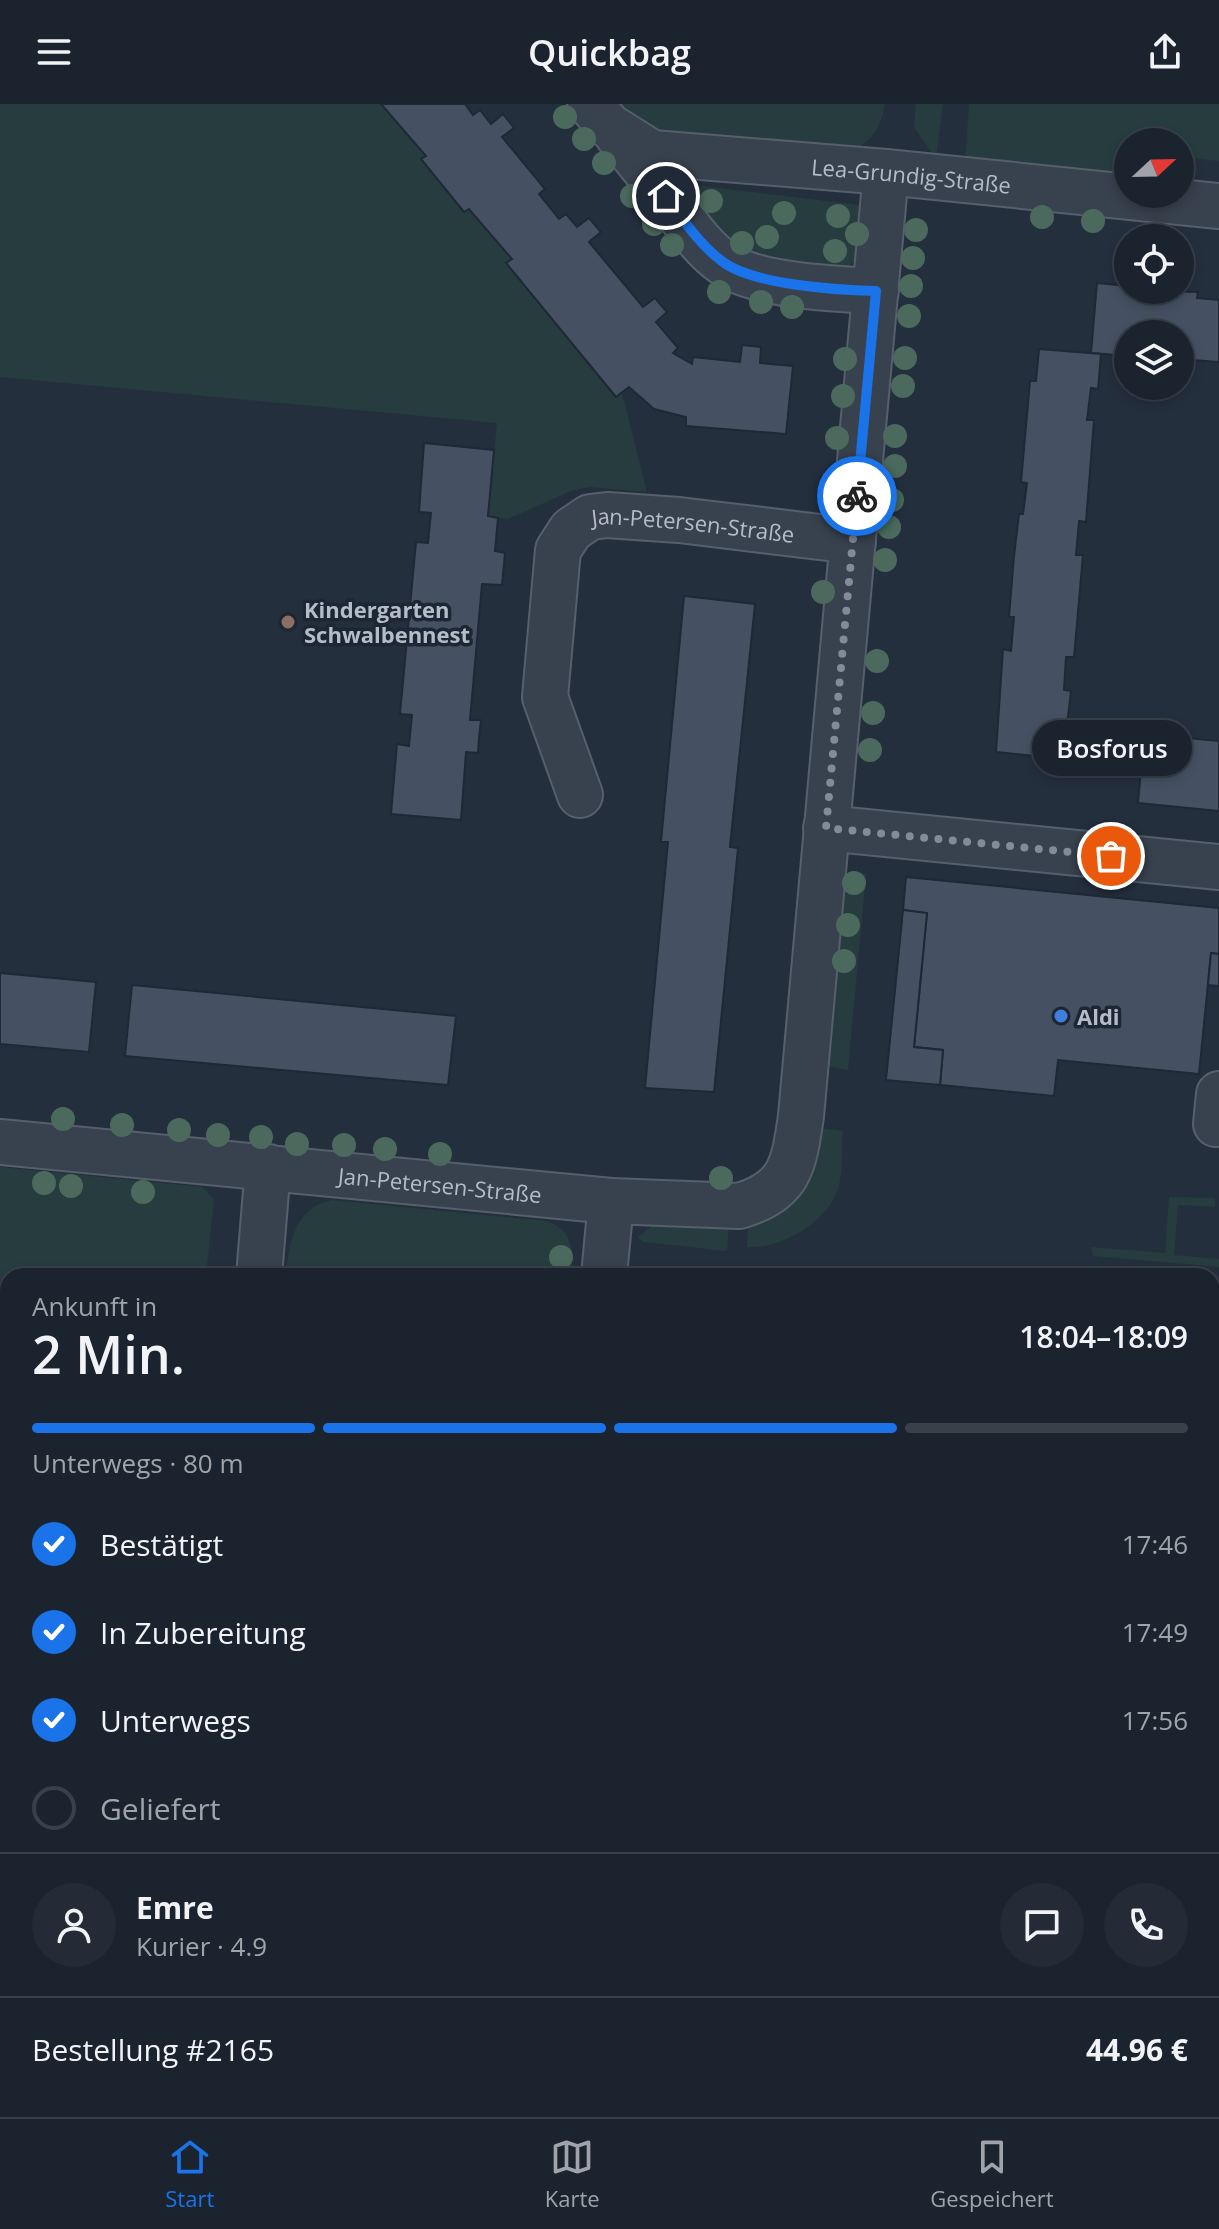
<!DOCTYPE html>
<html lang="de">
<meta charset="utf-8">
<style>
:root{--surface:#1b232e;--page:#242b36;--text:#f1f3f6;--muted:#a0a4aa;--line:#39404a;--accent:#1a73e8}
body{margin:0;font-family:"Open Sans",sans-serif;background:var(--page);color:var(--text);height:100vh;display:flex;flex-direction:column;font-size:30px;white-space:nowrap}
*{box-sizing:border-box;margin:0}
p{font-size:26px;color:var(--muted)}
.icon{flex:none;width:44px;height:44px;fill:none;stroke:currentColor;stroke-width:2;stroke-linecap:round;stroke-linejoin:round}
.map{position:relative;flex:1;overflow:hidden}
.panel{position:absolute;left:0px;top:1164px;width:1220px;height:850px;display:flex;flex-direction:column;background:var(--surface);border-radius:24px 24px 0 0;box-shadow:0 4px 12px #0003,0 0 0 2px var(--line)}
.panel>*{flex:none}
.needle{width:52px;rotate:68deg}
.tools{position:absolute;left:1114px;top:24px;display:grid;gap:16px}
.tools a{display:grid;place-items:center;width:80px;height:80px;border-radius:50%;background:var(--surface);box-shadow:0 4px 12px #0003,0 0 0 2px var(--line);font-size:40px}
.pin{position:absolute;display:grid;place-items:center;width:68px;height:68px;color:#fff;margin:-34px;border:4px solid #fff;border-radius:50%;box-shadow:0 2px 8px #0007}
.courier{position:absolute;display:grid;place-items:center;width:80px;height:80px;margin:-40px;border:6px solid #1a73e8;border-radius:50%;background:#fff;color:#222;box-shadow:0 2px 10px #0007}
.bubble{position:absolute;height:56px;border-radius:28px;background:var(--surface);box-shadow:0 4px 12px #0003,0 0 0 2px var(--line);font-size:26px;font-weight:600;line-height:56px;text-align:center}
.summary em{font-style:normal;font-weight:600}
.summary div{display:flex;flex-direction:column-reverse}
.summary{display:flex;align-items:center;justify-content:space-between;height:136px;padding:0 32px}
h1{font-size:52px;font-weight:600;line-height:60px}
.bar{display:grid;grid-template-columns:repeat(4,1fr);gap:12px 8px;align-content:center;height:96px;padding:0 32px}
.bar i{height:10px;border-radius:6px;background:var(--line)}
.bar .active{background:var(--accent)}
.bar p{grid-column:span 4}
.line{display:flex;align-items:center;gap:20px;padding:0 32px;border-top:2px solid var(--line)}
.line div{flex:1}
.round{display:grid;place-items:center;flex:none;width:84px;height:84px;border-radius:42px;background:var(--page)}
ol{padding:0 32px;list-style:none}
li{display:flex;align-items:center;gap:24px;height:88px}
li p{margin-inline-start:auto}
li .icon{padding:8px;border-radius:50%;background:var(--accent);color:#fff;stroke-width:4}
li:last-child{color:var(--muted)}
li i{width:44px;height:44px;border:4px solid var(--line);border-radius:50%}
header{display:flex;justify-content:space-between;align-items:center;height:104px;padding:0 32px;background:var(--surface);font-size:36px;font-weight:600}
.menu{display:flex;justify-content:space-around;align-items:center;height:112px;border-top:2px solid var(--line);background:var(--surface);font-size:22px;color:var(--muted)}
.menu a{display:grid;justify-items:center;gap:4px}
.menu .active{color:var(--accent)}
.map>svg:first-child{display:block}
</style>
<header><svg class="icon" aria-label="menu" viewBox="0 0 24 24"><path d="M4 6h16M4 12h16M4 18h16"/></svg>Quickbag<svg class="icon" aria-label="share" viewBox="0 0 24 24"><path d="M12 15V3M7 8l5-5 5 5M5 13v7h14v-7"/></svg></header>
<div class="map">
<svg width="1219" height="2013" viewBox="0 0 1219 2013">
<rect width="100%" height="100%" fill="#242f3e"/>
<g fill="#263c3f">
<polygon points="0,0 381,0 426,52 421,56 464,108 469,105 512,155 507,160 616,293 622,289 647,388 589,383 571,387 508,415 488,412 497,319 0,273"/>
<path d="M 611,0 L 885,0 C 880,26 875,31 855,47 L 649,31 Z"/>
<polygon points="916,0 943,0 936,55 914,23"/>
<polygon points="969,0 1219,0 1219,57 1180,53 1180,38 1128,38 1128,75 965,58"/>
<polygon points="695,81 859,101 864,112 861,152 846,165 830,170 739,146 678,91"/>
<polygon points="853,770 866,770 848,966 826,962 842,790"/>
<path d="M 820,1024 L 843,1027 C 841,1046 844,1073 836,1090 C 824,1120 778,1146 747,1143 L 748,1117 C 765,1106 801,1090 810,1073 C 818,1059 818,1040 820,1024 Z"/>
<polygon points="0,1063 202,1083 214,1095 206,1172 8,1172 8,1854 0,1862"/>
<polygon points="1169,1093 1215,1094 1215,1103 1178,1101 1174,1151 1219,1155 1219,1163 1093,1152 1091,1143 1165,1149"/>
<path d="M 332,1096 L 547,1117 C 574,1127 574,1147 571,1172 L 285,1172 C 290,1138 293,1105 332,1096 Z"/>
<polygon points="658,1117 729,1119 727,1147 643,1138 638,1133"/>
<polygon points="1212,1384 1219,1385 1219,1789 1212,1792"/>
<polygon points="564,2006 760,2006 747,2013 571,2013"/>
</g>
<g fill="#455162" stroke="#1f2835" stroke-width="2">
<polygon points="381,0 465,0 473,11 480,6 491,20 503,10 514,24 502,33 545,85 539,90 559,115 566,110 577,123 589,114 601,128 589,138 643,203 655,194 667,208 656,218 678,244 673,249 692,260 693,253 740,258 742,241 761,243 760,259 793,262 786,330 686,322 686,313 654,305 629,283 616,293 506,159 512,155 469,105 464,108 421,55 426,52"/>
<polygon points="1097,179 1128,182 1128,186 1198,188 1197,194 1219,196 1219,258 1192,256 1192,250 1180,249 1180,230 1128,230 1128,252 1091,249"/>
<polygon points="1039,245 1101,250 1098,285 1091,284 1087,316 1094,316 1086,418 1079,417 1076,451 1083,451 1074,553 1066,553 1064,586 1071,587 1063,655 996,648 1003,545 1011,547 1014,513 1009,513 1014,452 1019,410 1023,410 1027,379 1021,378 1030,277 1036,277"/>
<polygon points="424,339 494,346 488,412 498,414 495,447 505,449 502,481 482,480 470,616 481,616 479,634 478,649 466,648 461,716 391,710 397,640 409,642 412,611 400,610 416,438 428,439 431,409 419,408"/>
<polygon points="684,492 755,500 730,743 738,744 714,988 645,984 668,738 661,738"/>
<polygon points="1144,630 1219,637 1219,707 1138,699"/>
<polygon points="906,773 1219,804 1219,850 1211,849 1199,970 1058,956 1054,992 940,981 943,946 914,943 927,809 903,806"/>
<polygon points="903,806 927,809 914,943 943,946 940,981 886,976"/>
<polygon points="1211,849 1219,850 1219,882 1208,881"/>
<polygon points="0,869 96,878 89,948 0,940"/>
<polygon points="132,881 456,912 448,981 125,952"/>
<polygon points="7,1876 8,1877 8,1953 0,1945 0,1902 5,1897 0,1891 0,1883"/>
<polygon points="1219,1969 1219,2013 1152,2013 1160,2006 1212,2006 1212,1972"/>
<polygon points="58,2006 97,2006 90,2013 65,2013"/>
<polygon points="373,2006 406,2006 399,2013 380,2013"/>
<polygon points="473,2006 531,2006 538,2013 477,2013 471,2008"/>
</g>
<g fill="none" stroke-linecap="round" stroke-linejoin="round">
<defs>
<g id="minor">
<path id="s1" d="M 590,0 L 609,22 L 652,49 L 886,68 L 1219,102"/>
<path d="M 618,32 C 633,51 649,70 664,90 C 683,114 699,142 725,160 C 758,182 835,185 876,187"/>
<path id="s2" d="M 580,691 L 545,593 L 558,446 L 571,426 L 590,413 L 607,411 L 679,416 L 853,437"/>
<polyline points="826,724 1219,763"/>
<polyline points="1216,1020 1219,990"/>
<path id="s3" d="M 0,1038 L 611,1097 L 739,1102 C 791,1087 794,1060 801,1012 L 886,68"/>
<polyline points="259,1172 268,1063"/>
<polyline points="604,1172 611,1097"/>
</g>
</defs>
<use href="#minor" stroke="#565f6c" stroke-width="48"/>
<use href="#minor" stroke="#38414e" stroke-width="44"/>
</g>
<g fill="#4b6a5d">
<circle cx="565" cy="13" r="12"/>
<circle cx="584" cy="35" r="12"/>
<circle cx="604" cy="59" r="12"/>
<circle cx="632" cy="92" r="12"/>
<circle cx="711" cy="97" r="12"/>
<circle cx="784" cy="109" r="12"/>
<circle cx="838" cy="112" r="12"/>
<circle cx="1042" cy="113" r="12"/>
<circle cx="1093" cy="117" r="12"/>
<circle cx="654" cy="120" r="12"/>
<circle cx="916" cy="126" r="12"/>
<circle cx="857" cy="130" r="12"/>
<circle cx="767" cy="133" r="12"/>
<circle cx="742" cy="139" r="12"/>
<circle cx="672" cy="141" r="12"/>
<circle cx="835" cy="147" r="12"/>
<circle cx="913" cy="154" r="12"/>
<circle cx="911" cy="182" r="12"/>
<circle cx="719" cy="188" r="12"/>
<circle cx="761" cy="198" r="12"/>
<circle cx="792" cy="203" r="12"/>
<circle cx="909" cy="212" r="12"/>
<circle cx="905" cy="254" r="12"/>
<circle cx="845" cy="255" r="12"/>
<circle cx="903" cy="282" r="12"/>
<circle cx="843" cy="292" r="12"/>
<circle cx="895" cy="332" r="12"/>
<circle cx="837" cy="334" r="12"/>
<circle cx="895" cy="362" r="12"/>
<circle cx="892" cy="396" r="12"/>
<circle cx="889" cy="423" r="12"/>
<circle cx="885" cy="456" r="12"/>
<circle cx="823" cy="488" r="12"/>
<circle cx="877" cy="557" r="12"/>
<circle cx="873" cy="609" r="12"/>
<circle cx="870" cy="646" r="12"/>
<circle cx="854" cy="779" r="12"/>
<circle cx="848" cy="821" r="12"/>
<circle cx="844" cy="857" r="12"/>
<circle cx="63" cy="1015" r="12"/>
<circle cx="122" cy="1021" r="12"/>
<circle cx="179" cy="1026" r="12"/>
<circle cx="218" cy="1031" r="12"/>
<circle cx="261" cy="1033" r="12"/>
<circle cx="297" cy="1040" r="12"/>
<circle cx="344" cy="1041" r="12"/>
<circle cx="385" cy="1045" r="12"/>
<circle cx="440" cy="1050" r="12"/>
<circle cx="721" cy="1074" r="12"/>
<circle cx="44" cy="1079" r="12"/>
<circle cx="71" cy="1082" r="12"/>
<circle cx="143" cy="1088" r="12"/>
<circle cx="561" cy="1153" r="12"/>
</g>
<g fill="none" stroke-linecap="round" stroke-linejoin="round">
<polyline stroke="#828b98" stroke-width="8" stroke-dasharray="0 14.4" points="857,392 826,724 1111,752"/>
<path stroke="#1a73e8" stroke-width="10" d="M 666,92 C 683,116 700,141 723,158 C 754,181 837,186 876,187 L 857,392"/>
</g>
<circle fill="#8d6e63" stroke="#1d2633" stroke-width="3" cx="288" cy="518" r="8"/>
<circle fill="#3f7fe0" stroke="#1d2633" stroke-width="3" cx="1061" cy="912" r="8"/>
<g text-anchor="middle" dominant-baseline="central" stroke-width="7" stroke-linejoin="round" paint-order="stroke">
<g font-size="22" fill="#b4bcc9" stroke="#1d2633">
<text stroke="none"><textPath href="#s1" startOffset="340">Lea-Grundig-Straße</textPath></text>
<text stroke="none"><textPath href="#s2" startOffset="402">Jan-Petersen-Straße</textPath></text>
<text stroke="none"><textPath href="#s3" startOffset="442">Jan-Petersen-Straße</textPath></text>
</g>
<g font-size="22" font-weight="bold" fill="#b4bcc9" stroke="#1d2633" text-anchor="start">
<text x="304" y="505">Kindergarten<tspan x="304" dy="25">Schwalbennest</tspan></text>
<text x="1077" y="912">Aldi</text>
</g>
</g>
</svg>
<div class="tools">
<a><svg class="needle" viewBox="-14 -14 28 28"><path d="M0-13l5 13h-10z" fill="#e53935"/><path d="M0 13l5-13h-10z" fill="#a0a4aa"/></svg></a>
<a><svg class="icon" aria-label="locate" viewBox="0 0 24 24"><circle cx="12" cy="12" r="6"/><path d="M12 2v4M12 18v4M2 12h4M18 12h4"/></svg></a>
<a><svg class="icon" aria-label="layers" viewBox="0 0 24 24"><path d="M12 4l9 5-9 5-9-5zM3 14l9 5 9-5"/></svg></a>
</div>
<div class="pin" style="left:1111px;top:752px;background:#ea580c"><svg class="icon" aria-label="bag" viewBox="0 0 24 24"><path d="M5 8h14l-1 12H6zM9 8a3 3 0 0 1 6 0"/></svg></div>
<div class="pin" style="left:666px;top:92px;background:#1f2937"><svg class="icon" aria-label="home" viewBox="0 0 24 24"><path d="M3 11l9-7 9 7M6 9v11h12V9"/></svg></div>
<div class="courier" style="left:857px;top:392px"><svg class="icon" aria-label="bike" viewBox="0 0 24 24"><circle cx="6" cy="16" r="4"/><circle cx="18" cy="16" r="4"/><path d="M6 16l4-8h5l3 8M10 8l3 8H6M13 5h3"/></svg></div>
<div class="bubble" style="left:1032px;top:616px;width:160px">Bosforus</div>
<section class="panel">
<div class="summary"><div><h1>2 Min.</h1><p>Ankunft in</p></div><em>18:04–18:09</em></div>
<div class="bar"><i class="active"></i><i class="active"></i><i class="active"></i><i></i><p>Unterwegs · 80 m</p></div>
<ol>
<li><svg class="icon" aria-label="check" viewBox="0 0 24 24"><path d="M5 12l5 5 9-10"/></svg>Bestätigt<p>17:46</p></li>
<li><svg class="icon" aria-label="check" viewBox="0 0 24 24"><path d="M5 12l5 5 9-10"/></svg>In Zubereitung<p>17:49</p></li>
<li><svg class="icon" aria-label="check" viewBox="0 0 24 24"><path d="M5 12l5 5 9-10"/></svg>Unterwegs<p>17:56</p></li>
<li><i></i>Geliefert</li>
</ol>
<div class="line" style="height:144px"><a class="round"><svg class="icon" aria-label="person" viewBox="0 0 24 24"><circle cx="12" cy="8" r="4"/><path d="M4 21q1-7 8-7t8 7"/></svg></a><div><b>Emre</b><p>Kurier · 4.9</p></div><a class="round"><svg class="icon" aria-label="chat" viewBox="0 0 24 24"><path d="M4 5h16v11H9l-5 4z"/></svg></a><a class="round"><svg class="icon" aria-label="phone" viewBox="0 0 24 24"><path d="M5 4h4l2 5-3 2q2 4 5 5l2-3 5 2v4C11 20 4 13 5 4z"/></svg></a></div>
<div class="line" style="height:104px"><div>Bestellung #2165</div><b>44.96 €</b></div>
</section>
</div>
<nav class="menu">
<a class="active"><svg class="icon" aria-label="home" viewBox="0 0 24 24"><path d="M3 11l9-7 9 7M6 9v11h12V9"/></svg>Start</a>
<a><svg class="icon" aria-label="map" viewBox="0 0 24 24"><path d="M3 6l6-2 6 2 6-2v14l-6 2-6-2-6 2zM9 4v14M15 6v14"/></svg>Karte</a>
<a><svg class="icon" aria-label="saved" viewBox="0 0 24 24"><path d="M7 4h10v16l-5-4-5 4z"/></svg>Gespeichert</a>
</nav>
